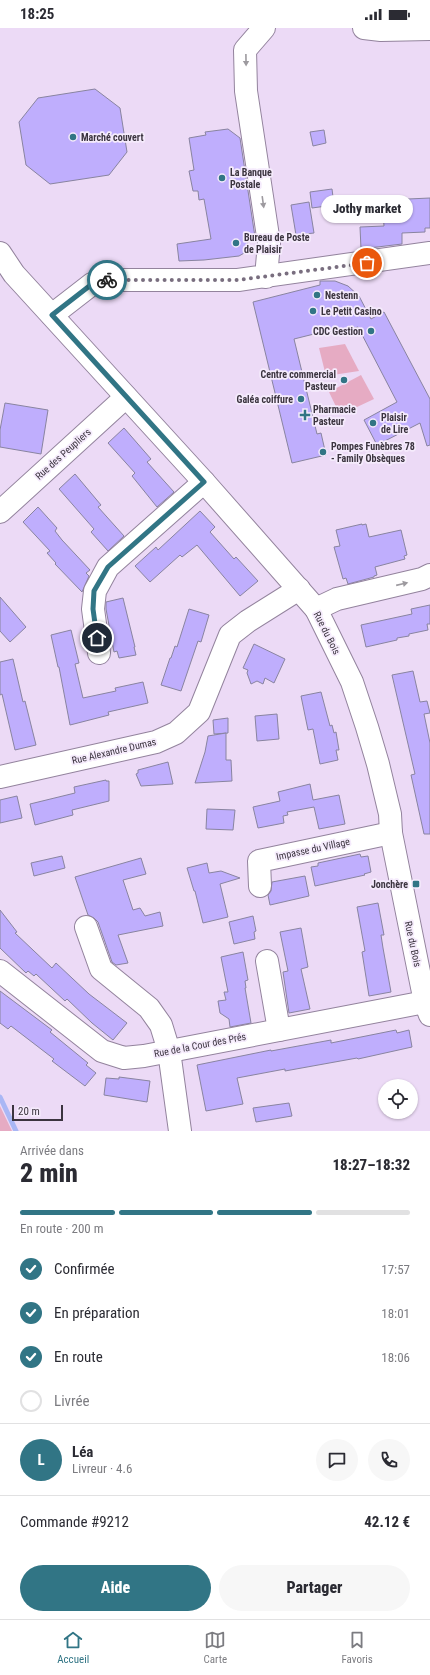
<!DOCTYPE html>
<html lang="fr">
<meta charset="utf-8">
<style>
:root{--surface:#fff;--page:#f7f7f7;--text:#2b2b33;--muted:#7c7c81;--line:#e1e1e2;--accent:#317585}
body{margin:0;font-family:"Roboto Condensed",sans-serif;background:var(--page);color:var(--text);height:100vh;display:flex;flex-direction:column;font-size:15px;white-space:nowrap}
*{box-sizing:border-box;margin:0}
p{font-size:13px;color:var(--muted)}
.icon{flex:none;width:22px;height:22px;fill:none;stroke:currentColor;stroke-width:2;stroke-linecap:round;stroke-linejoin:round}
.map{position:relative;height:1103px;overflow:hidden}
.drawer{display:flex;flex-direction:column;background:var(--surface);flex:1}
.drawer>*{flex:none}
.controls{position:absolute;left:378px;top:1051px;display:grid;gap:8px}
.controls a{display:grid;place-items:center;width:40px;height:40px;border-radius:50%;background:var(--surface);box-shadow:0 1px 3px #0004;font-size:20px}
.scale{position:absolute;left:12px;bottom:10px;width:51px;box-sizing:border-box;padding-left:4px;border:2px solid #3b343f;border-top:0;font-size:11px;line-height:14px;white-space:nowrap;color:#3b343f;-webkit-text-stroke:3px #f5ebfc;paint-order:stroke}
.pin{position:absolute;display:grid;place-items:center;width:34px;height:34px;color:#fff;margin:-17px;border:2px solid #fff;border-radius:50%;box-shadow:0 1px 4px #0007}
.courier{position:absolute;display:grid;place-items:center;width:40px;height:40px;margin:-20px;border:3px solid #317585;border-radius:50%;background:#fff;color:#222;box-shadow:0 1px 5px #0007}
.bubble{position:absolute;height:28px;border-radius:14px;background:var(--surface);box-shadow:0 1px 3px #0004;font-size:13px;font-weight:800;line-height:28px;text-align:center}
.headline em{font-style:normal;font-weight:800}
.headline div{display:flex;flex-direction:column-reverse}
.headline{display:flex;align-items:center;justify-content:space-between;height:68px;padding:0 20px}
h1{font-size:26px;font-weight:800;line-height:30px}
.bar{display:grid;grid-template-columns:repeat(4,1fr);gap:6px 4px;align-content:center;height:48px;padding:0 20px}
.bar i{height:5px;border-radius:3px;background:var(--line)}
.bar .on{background:var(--accent)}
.bar p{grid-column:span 4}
.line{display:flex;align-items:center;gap:10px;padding:0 20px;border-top:1px solid var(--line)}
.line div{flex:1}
.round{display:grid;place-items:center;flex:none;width:42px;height:42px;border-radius:21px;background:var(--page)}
ol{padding:0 20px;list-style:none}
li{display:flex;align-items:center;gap:12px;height:44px}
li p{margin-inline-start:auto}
li .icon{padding:4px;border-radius:50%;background:var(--accent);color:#fff;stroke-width:4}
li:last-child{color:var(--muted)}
li i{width:22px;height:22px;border:2px solid var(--line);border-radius:50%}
.primary-button{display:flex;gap:8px;margin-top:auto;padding:8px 20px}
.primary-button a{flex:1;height:46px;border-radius:24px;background:var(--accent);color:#fff;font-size:16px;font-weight:800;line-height:46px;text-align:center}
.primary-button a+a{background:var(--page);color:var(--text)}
.status{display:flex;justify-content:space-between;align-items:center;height:28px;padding:0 20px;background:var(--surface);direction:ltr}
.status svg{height:11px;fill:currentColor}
.tab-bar{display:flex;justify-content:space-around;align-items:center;height:56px;border-top:1px solid var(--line);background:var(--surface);font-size:11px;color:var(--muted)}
.tab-bar a{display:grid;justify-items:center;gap:2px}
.tab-bar .on{color:var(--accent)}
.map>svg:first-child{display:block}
</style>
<div class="status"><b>18:25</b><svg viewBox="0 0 49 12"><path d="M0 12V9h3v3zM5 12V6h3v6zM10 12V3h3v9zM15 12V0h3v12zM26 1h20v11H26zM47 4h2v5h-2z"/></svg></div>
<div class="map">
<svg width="430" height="1103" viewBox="0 0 430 1103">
<rect width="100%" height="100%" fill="#ecdaf6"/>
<g fill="#e6abc3">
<polygon points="345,316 359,343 326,348 319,320"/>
<polygon points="361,347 374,371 340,387 329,364"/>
<polygon points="0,1078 12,1103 0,1103"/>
</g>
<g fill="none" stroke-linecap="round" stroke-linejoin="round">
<polyline stroke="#a9b7f5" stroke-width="5" points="0,1069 16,1103"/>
</g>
<g fill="#bfaefd" stroke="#8984a0">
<polygon points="95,61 120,80 127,124 109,147 50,156 26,137 19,94 38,70"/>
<polygon points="228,101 240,110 255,209 254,210 254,213 248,213 246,224 239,228 204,232 179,233 177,216 211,211 204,171 199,172 198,163 193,163 189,143 194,142 189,110 206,107 205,104"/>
<polygon points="324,102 326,115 313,118 310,104"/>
<polygon points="332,161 334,177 312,180 310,164"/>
<polygon points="430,170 430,200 425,200 425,204 402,205 402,216 361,221 360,199 384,198 383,184 408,184 408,171"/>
<polygon points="309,174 314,205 296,207 291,177"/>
<polygon points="320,253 335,253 348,258 359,268 371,291 384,284 430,371 430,417 427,418 420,395 377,417 364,392 397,374 358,299 332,306 330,302 294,311 317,406 321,405 326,427 292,435 253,274 320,257"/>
<polygon points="5,375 48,382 41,426 0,419 0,402"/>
<polygon points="124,400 151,431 147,434 174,464 157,479 132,448 135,445 108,415"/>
<polygon points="75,446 101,477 98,479 124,508 108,523 91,504 94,501 59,461"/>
<polygon points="38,479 57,500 55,503 62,512 90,542 86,545 89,548 82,564 55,536 56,535 47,525 50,523 23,494"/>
<polygon points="200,483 215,499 210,504 234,531 236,529 258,553 240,568 197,517 182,529 180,527 150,554 135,538 156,519 158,522"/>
<polygon points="362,496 362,497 366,496 369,509 401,502 407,527 404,528 405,531 375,539 377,547 374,548 374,549 348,556 346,550 343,551 334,519 340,518 336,502"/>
<polygon points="0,569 26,599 10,614 0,603"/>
<polygon points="123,570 135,619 134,619 136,627 119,630 117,623 114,624 106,581 106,574"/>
<polygon points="430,577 430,596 427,596 428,602 409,606 409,608 397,610 397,612 366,619 361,597 412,586 411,581"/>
<polygon points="189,581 209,587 201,614 198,613 181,663 161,657 170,630 171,630 175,618 177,619"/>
<polygon points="71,602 79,635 75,636 83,670 116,663 115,660 143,654 148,675 108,684 109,687 70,697 59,639 58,639 51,607"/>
<polygon points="254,616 285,631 274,655 265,650 263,656 257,653 251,656 247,645 248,642 243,640"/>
<polygon points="13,631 23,674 25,673 36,717 15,722 2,666 0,667 0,634"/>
<polygon points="413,643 420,674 427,673 430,685 424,686 430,715 430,806 424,806 411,747 415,746 392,647"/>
<polygon points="321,664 330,698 332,697 334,705 336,704 339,722 336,722 338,732 320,736 313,701 308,702 301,668"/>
<polygon points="277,686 279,711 257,713 255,688"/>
<polygon points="228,690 228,705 214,706 213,692"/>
<polygon points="226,705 226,732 231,732 232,753 195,755 205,724 208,708"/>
<polygon points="168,734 173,756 141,758 136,746 138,745 138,742"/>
<polygon points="106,752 106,753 109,753 109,773 72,782 73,787 35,797 30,776 75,765 74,759"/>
<polygon points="310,756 313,772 339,767 345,796 319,801 314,779 287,784 288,787 283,788 284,795 258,800 253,779 280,773 278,764"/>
<polygon points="17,768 22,790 0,795 0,772"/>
<polygon points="207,781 235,782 233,802 206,801"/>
<polygon points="360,826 361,829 368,828 371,844 364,846 365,847 315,858 311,839 318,838 318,835"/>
<polygon points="62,828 65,840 34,848 31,835"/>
<polygon points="141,830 146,846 123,852 133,882 140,880 145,888 160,884 163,898 118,907 128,935 116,937 112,934 98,894 94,890 88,887 75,849"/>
<polygon points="207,835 209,845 221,843 240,850 220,856 228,889 203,895 195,863 194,863 187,840"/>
<polygon points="305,848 309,868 270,877 268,867 271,863 272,854"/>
<polygon points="378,875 384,907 381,907 383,920 391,964 369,968 362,924 365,923 357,879"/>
<polygon points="0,882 17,904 15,905 52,940 56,935 89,966 127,995 113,1012 92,995 67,971 65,973 36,946 34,948 28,943 26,945 0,920"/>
<polygon points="253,888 256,903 254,904 255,911 234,916 229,894"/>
<polygon points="301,900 308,939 301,941 310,981 289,985 283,944 288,943 280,904"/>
<polygon points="243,924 248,952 245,953 246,960 245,960 251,995 230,999 229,991 220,985 218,973 226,972 224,964 228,964 221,929"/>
<polygon points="0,963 52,1002 50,1004 88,1035 86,1037 96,1045 85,1058 52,1033 54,1031 11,998 8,1001 0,995"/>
<polygon points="396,1002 397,1005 409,1002 412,1019 358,1031 357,1030 285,1043 285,1041 237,1050 243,1076 206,1083 197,1037 271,1022 271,1023 331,1012 331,1015"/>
<polygon points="119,1049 150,1053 147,1074 104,1067 106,1050 119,1051"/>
<polygon points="289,1075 292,1088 256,1094 253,1080"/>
</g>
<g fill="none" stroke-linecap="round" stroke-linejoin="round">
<defs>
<g id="minor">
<polyline points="264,0 245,22 246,63 269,215 266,249"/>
<polyline points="364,0 381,2 430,1"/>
<polyline points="0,225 14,246 204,454 316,581 352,654 367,699 378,736 390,786 391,805 425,974 430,987"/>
<polyline points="52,287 92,256 107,252 238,252 430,225"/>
<polyline points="0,484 126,369"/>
<polyline points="316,581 337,571 422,551 430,547"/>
<polyline points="99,625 93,581 95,563 108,539 204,454"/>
<polyline points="0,749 156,714 176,705 199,684 230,607 248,593 299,561"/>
<polyline points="260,858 259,833 391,805"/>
<polyline points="86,899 101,941 149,980 161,997 169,1023 180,1103"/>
<polyline points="267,933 279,1002"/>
<polyline points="0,943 102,1023 124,1030 144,1028 425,974"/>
</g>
</defs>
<use href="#minor" stroke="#93839d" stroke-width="24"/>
<use href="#minor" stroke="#fff" stroke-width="22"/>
</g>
<defs><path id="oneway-solid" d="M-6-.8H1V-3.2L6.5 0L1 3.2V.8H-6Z"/></defs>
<g fill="#9d9a9f">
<use href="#oneway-solid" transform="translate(246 32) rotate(89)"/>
<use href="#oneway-solid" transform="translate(263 174) rotate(82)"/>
<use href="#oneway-solid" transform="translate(402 556) rotate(-13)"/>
</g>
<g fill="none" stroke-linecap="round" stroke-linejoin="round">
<polyline stroke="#796e7f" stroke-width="4" stroke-dasharray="0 7.2" points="107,252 238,252 367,235"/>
<polyline stroke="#317585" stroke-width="5" points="97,610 93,581 94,563 108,539 204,454 52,287 92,256 107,252"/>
</g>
<g fill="#317585" stroke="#f5ebfc" stroke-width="1.5">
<circle cx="73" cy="109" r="4"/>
<circle cx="222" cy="150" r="4"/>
<circle cx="236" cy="215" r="4"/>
<circle cx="317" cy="267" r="4"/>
<circle cx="313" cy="283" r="4"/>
<circle cx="371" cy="303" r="4"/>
<circle cx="344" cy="352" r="4"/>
<circle cx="301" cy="371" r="4"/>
<path d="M303 381h4v4h4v4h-4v4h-4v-4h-4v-4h4z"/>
<circle cx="373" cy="395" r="4"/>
<circle cx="323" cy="424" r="4"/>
<rect x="412" y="852" width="8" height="8" rx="2"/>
</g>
<g text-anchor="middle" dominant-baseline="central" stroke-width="3.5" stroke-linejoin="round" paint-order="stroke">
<g font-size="10" font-weight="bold" fill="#3b343f" stroke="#f5ebfc" text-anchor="start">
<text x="81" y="109">Marché couvert</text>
<text x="230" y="144">La Banque<tspan x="230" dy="12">Postale</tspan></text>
<text x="244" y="209">Bureau de Poste<tspan x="244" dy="12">de Plaisir</tspan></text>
<text x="325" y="267">Nestenn</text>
<text x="321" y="283">Le Petit Casino</text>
<text x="363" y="303" text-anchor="end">CDC Gestion</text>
<text x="336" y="346" text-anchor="end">Centre commercial<tspan x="336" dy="12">Pasteur</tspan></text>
<text x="293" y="371" text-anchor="end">Galéa coiffure</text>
<text x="313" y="381">Pharmacie<tspan x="313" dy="12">Pasteur</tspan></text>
<text x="381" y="389">Plaisir<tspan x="381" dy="12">de Lire</tspan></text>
<text x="331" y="418">Pompes Funèbres 78<tspan x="331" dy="12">- Family Obsèques</tspan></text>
<text x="408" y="856" text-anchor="end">Jonchère</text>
</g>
<g font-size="10" fill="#3b343f" stroke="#f5ebfc">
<text transform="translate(63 426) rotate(-42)">Rue des Peupliers</text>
<text transform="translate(327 605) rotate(63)">Rue du Bois</text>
<text transform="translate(114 723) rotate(-13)">Rue Alexandre Dumas</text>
<text transform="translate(313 821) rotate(-12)">Impasse du Village</text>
<text transform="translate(413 916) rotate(78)">Rue du Bois</text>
<text transform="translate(200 1017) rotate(-11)">Rue de la Cour des Prés</text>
</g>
</g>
</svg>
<div class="controls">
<a><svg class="icon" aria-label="locate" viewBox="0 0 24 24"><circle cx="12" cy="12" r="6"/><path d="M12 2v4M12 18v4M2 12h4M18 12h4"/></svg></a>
</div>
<div class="scale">20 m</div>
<div class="pin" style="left:367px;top:235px;background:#ea580c"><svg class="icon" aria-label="bag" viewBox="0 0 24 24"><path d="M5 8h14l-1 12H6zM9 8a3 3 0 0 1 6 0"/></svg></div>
<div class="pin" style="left:97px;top:610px;background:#1f2937"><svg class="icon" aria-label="home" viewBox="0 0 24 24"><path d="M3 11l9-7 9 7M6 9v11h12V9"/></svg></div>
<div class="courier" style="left:107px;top:252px"><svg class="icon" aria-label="bike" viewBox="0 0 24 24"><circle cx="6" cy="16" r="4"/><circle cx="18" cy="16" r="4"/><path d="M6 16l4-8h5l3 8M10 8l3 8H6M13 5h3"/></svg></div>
<div class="bubble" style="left:321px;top:167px;width:92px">Jothy market</div>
</div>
<section class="drawer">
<div class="headline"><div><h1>2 min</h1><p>Arrivée dans</p></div><em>18:27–18:32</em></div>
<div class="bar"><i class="on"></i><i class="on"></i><i class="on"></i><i></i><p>En route · 200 m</p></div>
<ol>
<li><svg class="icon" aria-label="check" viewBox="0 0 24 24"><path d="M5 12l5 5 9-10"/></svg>Confirmée<p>17:57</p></li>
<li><svg class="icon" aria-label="check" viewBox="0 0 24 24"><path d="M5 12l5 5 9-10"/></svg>En préparation<p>18:01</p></li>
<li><svg class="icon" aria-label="check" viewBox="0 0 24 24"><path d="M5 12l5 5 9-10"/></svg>En route<p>18:06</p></li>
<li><i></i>Livrée</li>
</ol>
<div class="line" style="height:72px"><b class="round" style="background:var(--accent);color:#fff">L</b><div><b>Léa</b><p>Livreur · 4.6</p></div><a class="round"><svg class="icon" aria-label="chat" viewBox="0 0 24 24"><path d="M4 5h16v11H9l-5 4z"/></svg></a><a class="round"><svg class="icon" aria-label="phone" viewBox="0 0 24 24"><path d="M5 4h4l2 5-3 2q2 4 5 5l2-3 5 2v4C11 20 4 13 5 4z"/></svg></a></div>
<div class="line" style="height:52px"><div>Commande #9212</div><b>42.12 €</b></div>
<div class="primary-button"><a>Aide</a><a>Partager</a></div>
</section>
<nav class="tab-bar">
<a class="on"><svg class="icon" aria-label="home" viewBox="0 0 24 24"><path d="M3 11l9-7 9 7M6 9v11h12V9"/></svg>Accueil</a>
<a><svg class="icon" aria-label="map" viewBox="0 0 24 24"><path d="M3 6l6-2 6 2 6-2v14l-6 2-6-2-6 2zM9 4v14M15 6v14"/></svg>Carte</a>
<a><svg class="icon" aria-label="saved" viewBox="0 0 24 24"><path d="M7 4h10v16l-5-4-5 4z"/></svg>Favoris</a>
</nav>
